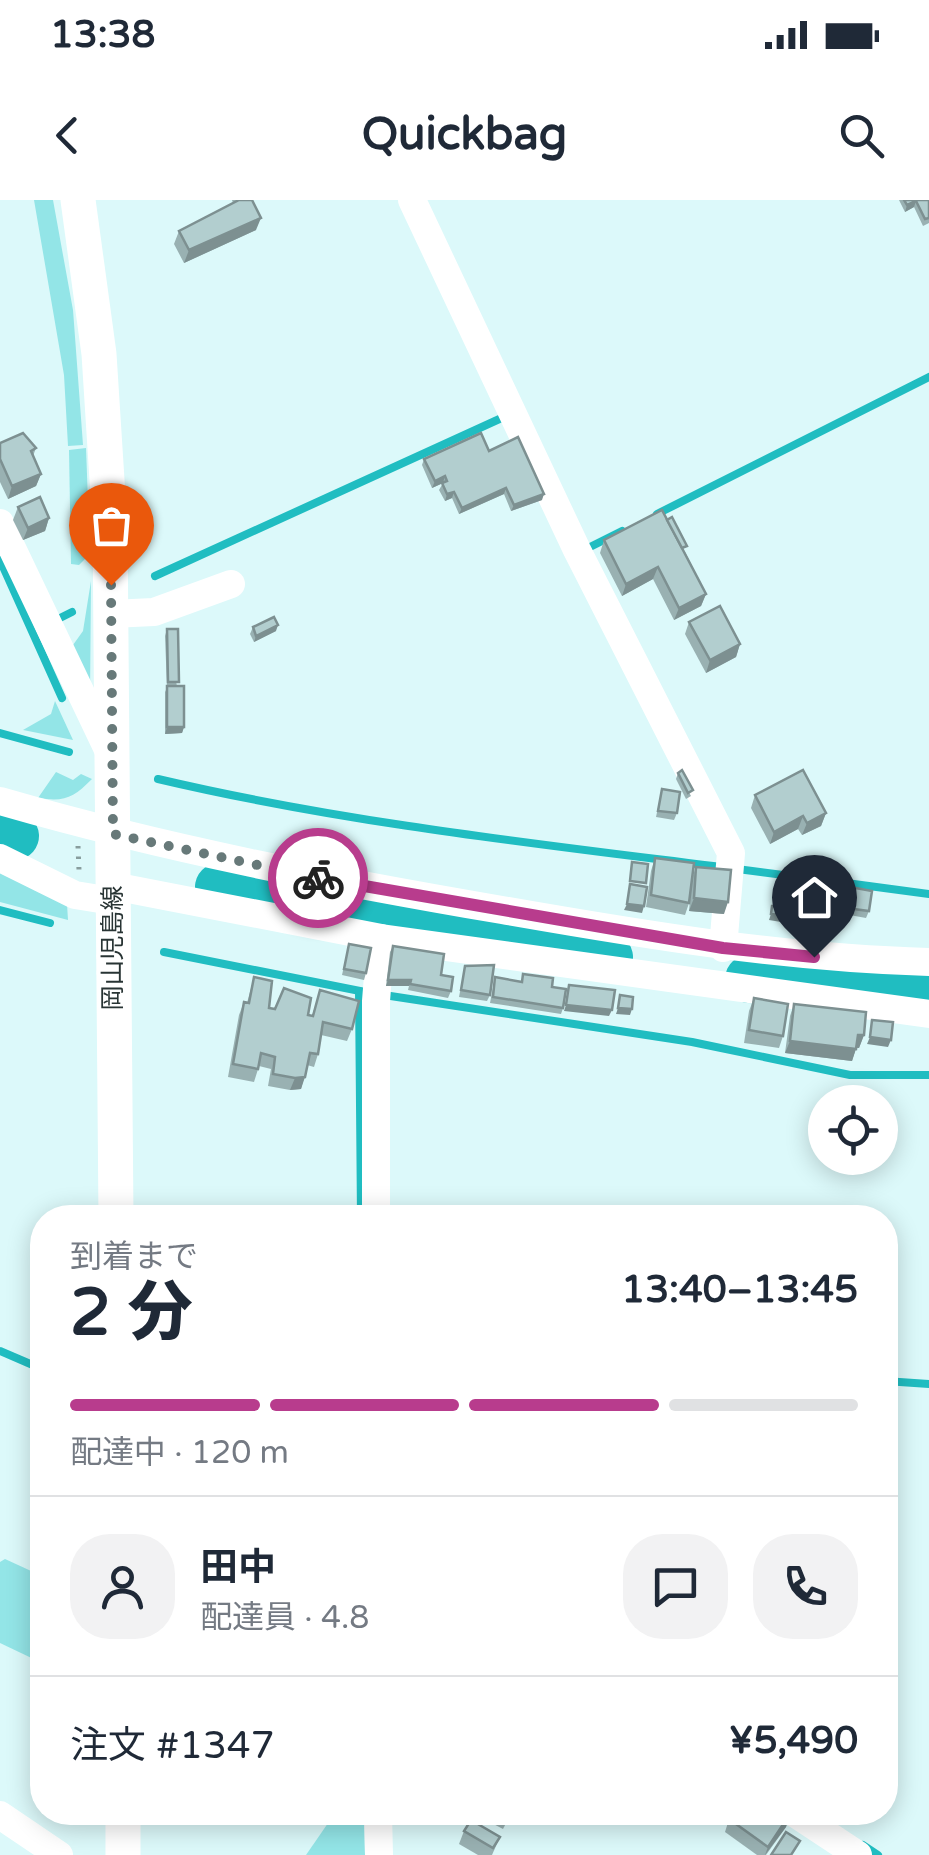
<!DOCTYPE html>
<html lang="ja">
<meta charset="utf-8">
<style>
:root{--surface:#fff;--page:#f2f2f3;--text:#1f2937;--muted:#747a83;--line:#e0e1e3;--accent:#b83c8d}
body{margin:0;font-family:"Varela Round","Noto Sans JP",sans-serif;background:var(--page);color:var(--text);height:100vh;display:flex;flex-direction:column;font-size:38px;white-space:nowrap}
*{box-sizing:border-box;margin:0}
p{font-size:32px;color:var(--muted)}
.icon{flex:none;width:55px;height:55px;fill:none;stroke:currentColor;stroke-width:2;stroke-linecap:round;stroke-linejoin:round}
.map{position:relative;flex:1;overflow:hidden}
.drawer{position:absolute;left:30px;top:1005px;width:868px;height:620px;display:flex;flex-direction:column;background:var(--surface);border-radius:40px;box-shadow:0 5px 25px #0003}
.drawer>*{flex:none}
.controls{position:absolute;left:808px;top:885px;display:grid;gap:20px}
.controls a{display:grid;place-items:center;width:90px;height:90px;border-radius:50%;background:var(--surface);box-shadow:0 5px 25px #0003;font-size:50px}
.pin{position:absolute;display:grid;place-items:center;width:85px;height:85px;color:#fff;margin:-102px -42px;border-radius:50% 50% 50% 0;rotate:-45deg;box-shadow:0 0 10px #0007}
.pin .icon{rotate:45deg}
.courier{position:absolute;display:grid;place-items:center;width:100px;height:100px;margin:-50px;border:8px solid #b83c8d;border-radius:50%;background:#fff;color:#222;box-shadow:0 2px 12px #0007}
.summary em{font-style:normal;font-weight:800}
.summary div{display:flex;flex-direction:column-reverse}
.summary{display:flex;align-items:center;justify-content:space-between;height:170px;padding:0 40px}
h1{font-size:65px;font-weight:800;line-height:75px}
.bar{display:grid;grid-template-columns:repeat(4,1fr);gap:15px 10px;align-content:center;height:120px;padding:0 40px}
.bar i{height:12px;border-radius:8px;background:var(--line)}
.bar .current{background:var(--accent)}
.bar p{grid-column:span 4}
.line{display:flex;align-items:center;gap:25px;padding:0 40px;border-top:2px solid var(--line)}
.line div{flex:1}
.round{display:grid;place-items:center;flex:none;width:105px;height:105px;border-radius:40px;background:var(--page)}
.status{display:flex;justify-content:space-between;align-items:center;height:70px;padding:0 50px;background:var(--surface);direction:ltr}
.status svg{height:28px;fill:currentColor}
header{display:flex;justify-content:space-between;align-items:center;height:130px;padding:0 40px;background:var(--surface);font-size:45px;font-weight:800}
.map>svg:first-child{display:block}
</style>
<div class="status"><b>13:38</b><svg viewBox="0 0 49 12"><path d="M0 12V9h3v3zM5 12V6h3v6zM10 12V3h3v9zM15 12V0h3v12zM26 1h20v11H26zM47 4h2v5h-2z"/></svg></div>
<header><svg class="icon" aria-label="back" viewBox="0 0 24 24"><path d="M15 5l-7 7 7 7"/></svg>Quickbag<svg class="icon" aria-label="search" viewBox="0 0 24 24"><circle cx="10" cy="10" r="6"/><path d="M15 15l6 6"/></svg></header>
<div class="map">
<svg width="929" height="1655" viewBox="0 0 929 1655">
<rect width="100%" height="100%" fill="#dcf9fa"/>
<g fill="#93e5e7">
<polygon points="34,0 53,0 73,110 83,245 68,246 64,175"/>
<polygon points="86,248 90,354 79,365 71,364 69,250"/>
<polygon points="91,381 90,499 68,452 83,431"/>
<polygon points="55,501 73,540 23,530 51,514"/>
<path d="M 56,572 L 73,580 L 81,574 L 92,579 C 73,598 65,602 38,598 Z"/>
<polygon points="0,668 67,704 68,720 0,702"/>
<polygon points="5,1359 42,1376 42,1463 0,1443 0,1362"/>
<polygon points="335,1613 364,1613 365,1655 306,1655"/>
</g>
<g fill="none" stroke-linecap="round" stroke-linejoin="round">
<g stroke="#20bdc1" stroke-width="8">
<polyline points="657,314 929,177"/>
<polyline points="586,349 622,331"/>
<polyline points="0,360 62,498"/>
<polyline points="155,376 506,216"/>
<polyline points="54,421 72,412"/>
<polyline points="0,533 69,552"/>
<path d="M 158,579 C 375,630 599,650 821,680"/>
<polyline points="839,682 929,694"/>
<polyline points="0,710 50,723"/>
<polyline points="164,752 370,793"/>
<polyline points="359,791 361,1018"/>
<polyline points="384,795 692,842 850,875 929,875"/>
<polyline points="0,1151 42,1169"/>
<polyline points="885,1181 929,1184"/>
<polyline points="863,1645 878,1655"/>
</g>
<g stroke="#20bdc1" stroke-width="48">
<polyline points="0,631 15,636"/>
<polyline points="219,687 609,757"/>
<polyline points="749,779 929,789"/>
</g>
<polyline stroke="#889d9d" stroke-width="5" stroke-dasharray="2.5 8" stroke-linecap="butt" points="78,646 79,670"/>
<g stroke="#fff" stroke-width="28">
<polyline points="412,0 577,350 731,653 723,748"/>
<polyline points="0,323 111,556"/>
<polyline points="111,414 154,412 231,384"/>
<path d="M 0,601 C 166,649 332,681 502,710 C 645,735 784,758 929,762"/>
<polyline points="0,658 75,695 112,701"/>
<polyline points="113,686 381,738 929,814"/>
<polyline points="376,1018 376,801 381,738"/>
<polyline points="378,1612 379,1655"/>
<polyline points="793,1612 858,1655"/>
<polyline points="0,1615 59,1655"/>
</g>
<g stroke="#fff" stroke-width="35">
<polyline points="78,0 99,154 110,327 116,1018"/>
<polyline points="123,1612 123,1655"/>
</g>
</g>
<g fill="#99b1b2">
<polygon points="232,0 252,0 256,30 184,63 174,44 179,31 233,3"/>
<polygon points="899,0 929,0 929,23 923,26 914,7 905,12"/>
<polygon points="0,243 36,248 33,256 41,274 36,286 8,299 0,282"/>
<polygon points="489,251 542,300 511,311 504,294 459,314 452,298 445,301 439,290 443,283 432,288 422,265 424,259"/>
<polygon points="18,307 49,318 45,331 23,340 13,320"/>
<polygon points="604,340 685,352 706,394 701,406 674,420 653,379 622,396 600,353"/>
<polygon points="689,422 740,444 736,457 706,473 685,434"/>
<polygon points="253,427 276,431 254,442 250,434"/>
<polygon points="167,429 184,527 182,533 165,534 165,492 167,488 165,436"/>
<polygon points="678,573 691,596 686,599 676,579"/>
<polygon points="662,589 677,613 674,620 656,617"/>
<polygon points="755,595 826,613 821,626 802,635 798,629 770,644 751,608"/>
<polygon points="655,658 692,678 696,667 724,714 689,711 691,688 689,703 685,715 646,707 651,671"/>
<polygon points="813,671 844,702 839,715 815,710 816,704 805,702 808,684"/>
<polygon points="850,687 869,711 866,718 844,714"/>
<polygon points="349,744 366,773 364,780 342,775"/>
<polygon points="393,746 441,775 451,791 448,798 408,790 409,786 386,786 390,752"/>
<polygon points="465,766 490,795 487,801 459,797"/>
<polygon points="523,774 552,787 563,808 561,814 490,803 495,777 521,782"/>
<polygon points="254,777 269,808 312,816 320,790 352,829 347,841 321,835 318,854 314,867 307,865 301,889 290,890 268,886 271,869 259,866 254,882 228,877 239,815 244,802 247,803"/>
<polygon points="754,798 783,836 779,848 744,843 749,811"/>
<polygon points="794,804 864,835 859,848 856,848 852,861 785,853 790,816"/>
<polygon points="484,1612 512,1612 503,1629 482,1618"/>
<polygon points="790,1614 786,1627 766,1655 757,1655 725,1632 729,1619"/>
<polygon points="464,1631 500,1637 492,1655 478,1655 459,1644"/>
</g>
<g fill="#7d9091">
<polygon points="916,1 914,7 905,12 907,5"/>
<polygon points="261,18 256,30 184,63 189,50"/>
<polygon points="41,274 36,286 8,299 12,286"/>
<polygon points="445,276 443,283 432,288 435,281"/>
<polygon points="506,288 504,294 459,314 462,308"/>
<polygon points="454,292 452,298 445,301 447,294"/>
<polygon points="544,294 542,300 511,311 514,305"/>
<polygon points="49,318 45,331 23,340 28,328"/>
<polygon points="658,367 653,379 622,396 626,384"/>
<polygon points="706,394 701,406 674,420 679,408"/>
<polygon points="278,425 276,431 254,442 256,436"/>
<polygon points="740,444 736,457 706,473 710,460"/>
<polygon points="167,527 184,527 182,533 165,534"/>
<polygon points="826,613 821,626 802,635 807,623"/>
<polygon points="803,616 798,629 770,644 774,632"/>
<polygon points="694,698 728,702 724,714 689,711"/>
<polygon points="627,704 644,706 642,713 624,710"/>
<polygon points="771,714 789,716 787,723 769,720"/>
<polygon points="388,780 411,780 409,786 386,786"/>
<polygon points="566,805 612,810 609,816 564,811"/>
<polygon points="618,808 632,809 630,815 616,814"/>
<polygon points="858,835 864,835 859,848 853,847"/>
<polygon points="870,837 891,840 888,847 867,844"/>
<polygon points="790,841 856,849 852,861 785,853"/>
<polygon points="305,877 301,889 290,890 295,878"/>
<polygon points="790,1614 786,1627 765,1655 768,1647"/>
</g>
<g fill="#b2cecf" stroke="#7d9091" stroke-width="2.5">
<polygon points="239,0 252,0 261,18 189,50 179,31"/>
<polygon points="904,0 929,0 929,18 925,19 916,1 907,5"/>
<polygon points="23,233 36,248 31,251 41,274 12,286 0,259 0,243"/>
<polygon points="481,233 489,251 518,237 544,294 514,305 506,288 462,308 454,292 447,294 442,283 447,281 445,276 435,281 424,259"/>
<polygon points="40,297 49,318 28,328 18,307"/>
<polygon points="662,310 706,394 679,408 658,367 626,384 604,340"/>
<polygon points="672,317 687,346 682,348 667,320"/>
<polygon points="720,406 740,444 710,460 689,422"/>
<polygon points="274,417 278,425 256,436 253,427"/>
<polygon points="167,429 178,429 179,482 168,482"/>
<rect x="167" y="486" width="17" height="41"/>
<polygon points="682,570 693,590 688,593 678,573"/>
<polygon points="803,570 826,613 807,623 803,616 774,632 755,595"/>
<polygon points="662,589 680,592 677,613 658,611"/>
<polygon points="655,658 694,663 689,703 651,695"/>
<polygon points="632,662 648,664 646,683 630,681"/>
<polygon points="696,667 731,670 728,702 694,698"/>
<polygon points="813,671 848,678 844,702 820,698 821,692 810,690"/>
<polygon points="630,684 647,687 644,706 627,704"/>
<polygon points="850,687 872,691 869,711 846,708"/>
<polygon points="772,706 791,708 789,716 771,714"/>
<polygon points="349,744 371,748 366,773 344,769"/>
<polygon points="393,746 444,754 441,775 453,777 451,791 410,784 411,780 388,780"/>
<polygon points="494,765 490,795 461,790 465,766"/>
<polygon points="523,774 553,778 552,787 566,789 563,808 493,797 495,777 522,782"/>
<polygon points="254,777 272,781 269,808 275,809 284,788 311,798 308,815 313,816 320,790 359,801 352,829 323,822 318,854 310,853 305,877 295,878 273,874 275,857 261,853 258,869 233,864 244,802 249,803"/>
<polygon points="569,785 615,790 612,810 566,805"/>
<polygon points="620,795 633,797 632,809 618,808"/>
<polygon points="754,798 788,804 783,836 749,830"/>
<polygon points="794,804 866,812 864,835 858,835 856,849 790,841"/>
<polygon points="872,820 893,822 891,840 870,837"/>
<polygon points="734,1612 788,1612 790,1614 768,1647 729,1619"/>
<polygon points="471,1620 500,1637 493,1648 464,1631"/>
<polygon points="786,1632 800,1641 791,1655 771,1655"/>
</g>
<g fill="none" stroke-linecap="round" stroke-linejoin="round">
<polyline stroke="#677979" stroke-width="10" stroke-dasharray="0 18" points="111,385 113,634 318,678"/>
<polyline stroke="#b83c8d" stroke-width="12" points="318,678 723,748 814,757"/>
</g>
<g text-anchor="middle" dominant-baseline="central" stroke-width="8" stroke-linejoin="round" paint-order="stroke">
<g font-size="25" fill="#283434" stroke="#fff">
<text transform="translate(113 748) rotate(-90)">岡山児島線</text>
</g>
</g>
</svg>
<div class="controls">
<a><svg class="icon" aria-label="locate" viewBox="0 0 24 24"><circle cx="12" cy="12" r="6"/><path d="M12 2v4M12 18v4M2 12h4M18 12h4"/></svg></a>
</div>
<div class="pin" style="left:111px;top:385px;background:#ea580c"><svg class="icon" aria-label="bag" viewBox="0 0 24 24"><path d="M5 8h14l-1 12H6zM9 8a3 3 0 0 1 6 0"/></svg></div>
<div class="pin" style="left:814px;top:757px;background:#1f2937"><svg class="icon" aria-label="home" viewBox="0 0 24 24"><path d="M3 11l9-7 9 7M6 9v11h12V9"/></svg></div>
<div class="courier" style="left:318px;top:678px"><svg class="icon" aria-label="bike" viewBox="0 0 24 24"><circle cx="6" cy="16" r="4"/><circle cx="18" cy="16" r="4"/><path d="M6 16l4-8h5l3 8M10 8l3 8H6M13 5h3"/></svg></div>
<section class="drawer">
<div class="summary"><div><h1>2 分</h1><p>到着まで</p></div><em>13:40–13:45</em></div>
<div class="bar"><i class="current"></i><i class="current"></i><i class="current"></i><i></i><p>配達中 · 120 m</p></div>
<div class="line" style="height:180px"><a class="round"><svg class="icon" aria-label="person" viewBox="0 0 24 24"><circle cx="12" cy="8" r="4"/><path d="M4 21q1-7 8-7t8 7"/></svg></a><div><b>田中</b><p>配達員 · 4.8</p></div><a class="round"><svg class="icon" aria-label="chat" viewBox="0 0 24 24"><path d="M4 5h16v11H9l-5 4z"/></svg></a><a class="round"><svg class="icon" aria-label="phone" viewBox="0 0 24 24"><path d="M5 4h4l2 5-3 2q2 4 5 5l2-3 5 2v4C11 20 4 13 5 4z"/></svg></a></div>
<div class="line" style="height:130px"><div>注文 #1347</div><b>¥5,490</b></div>
</section>
</div>
